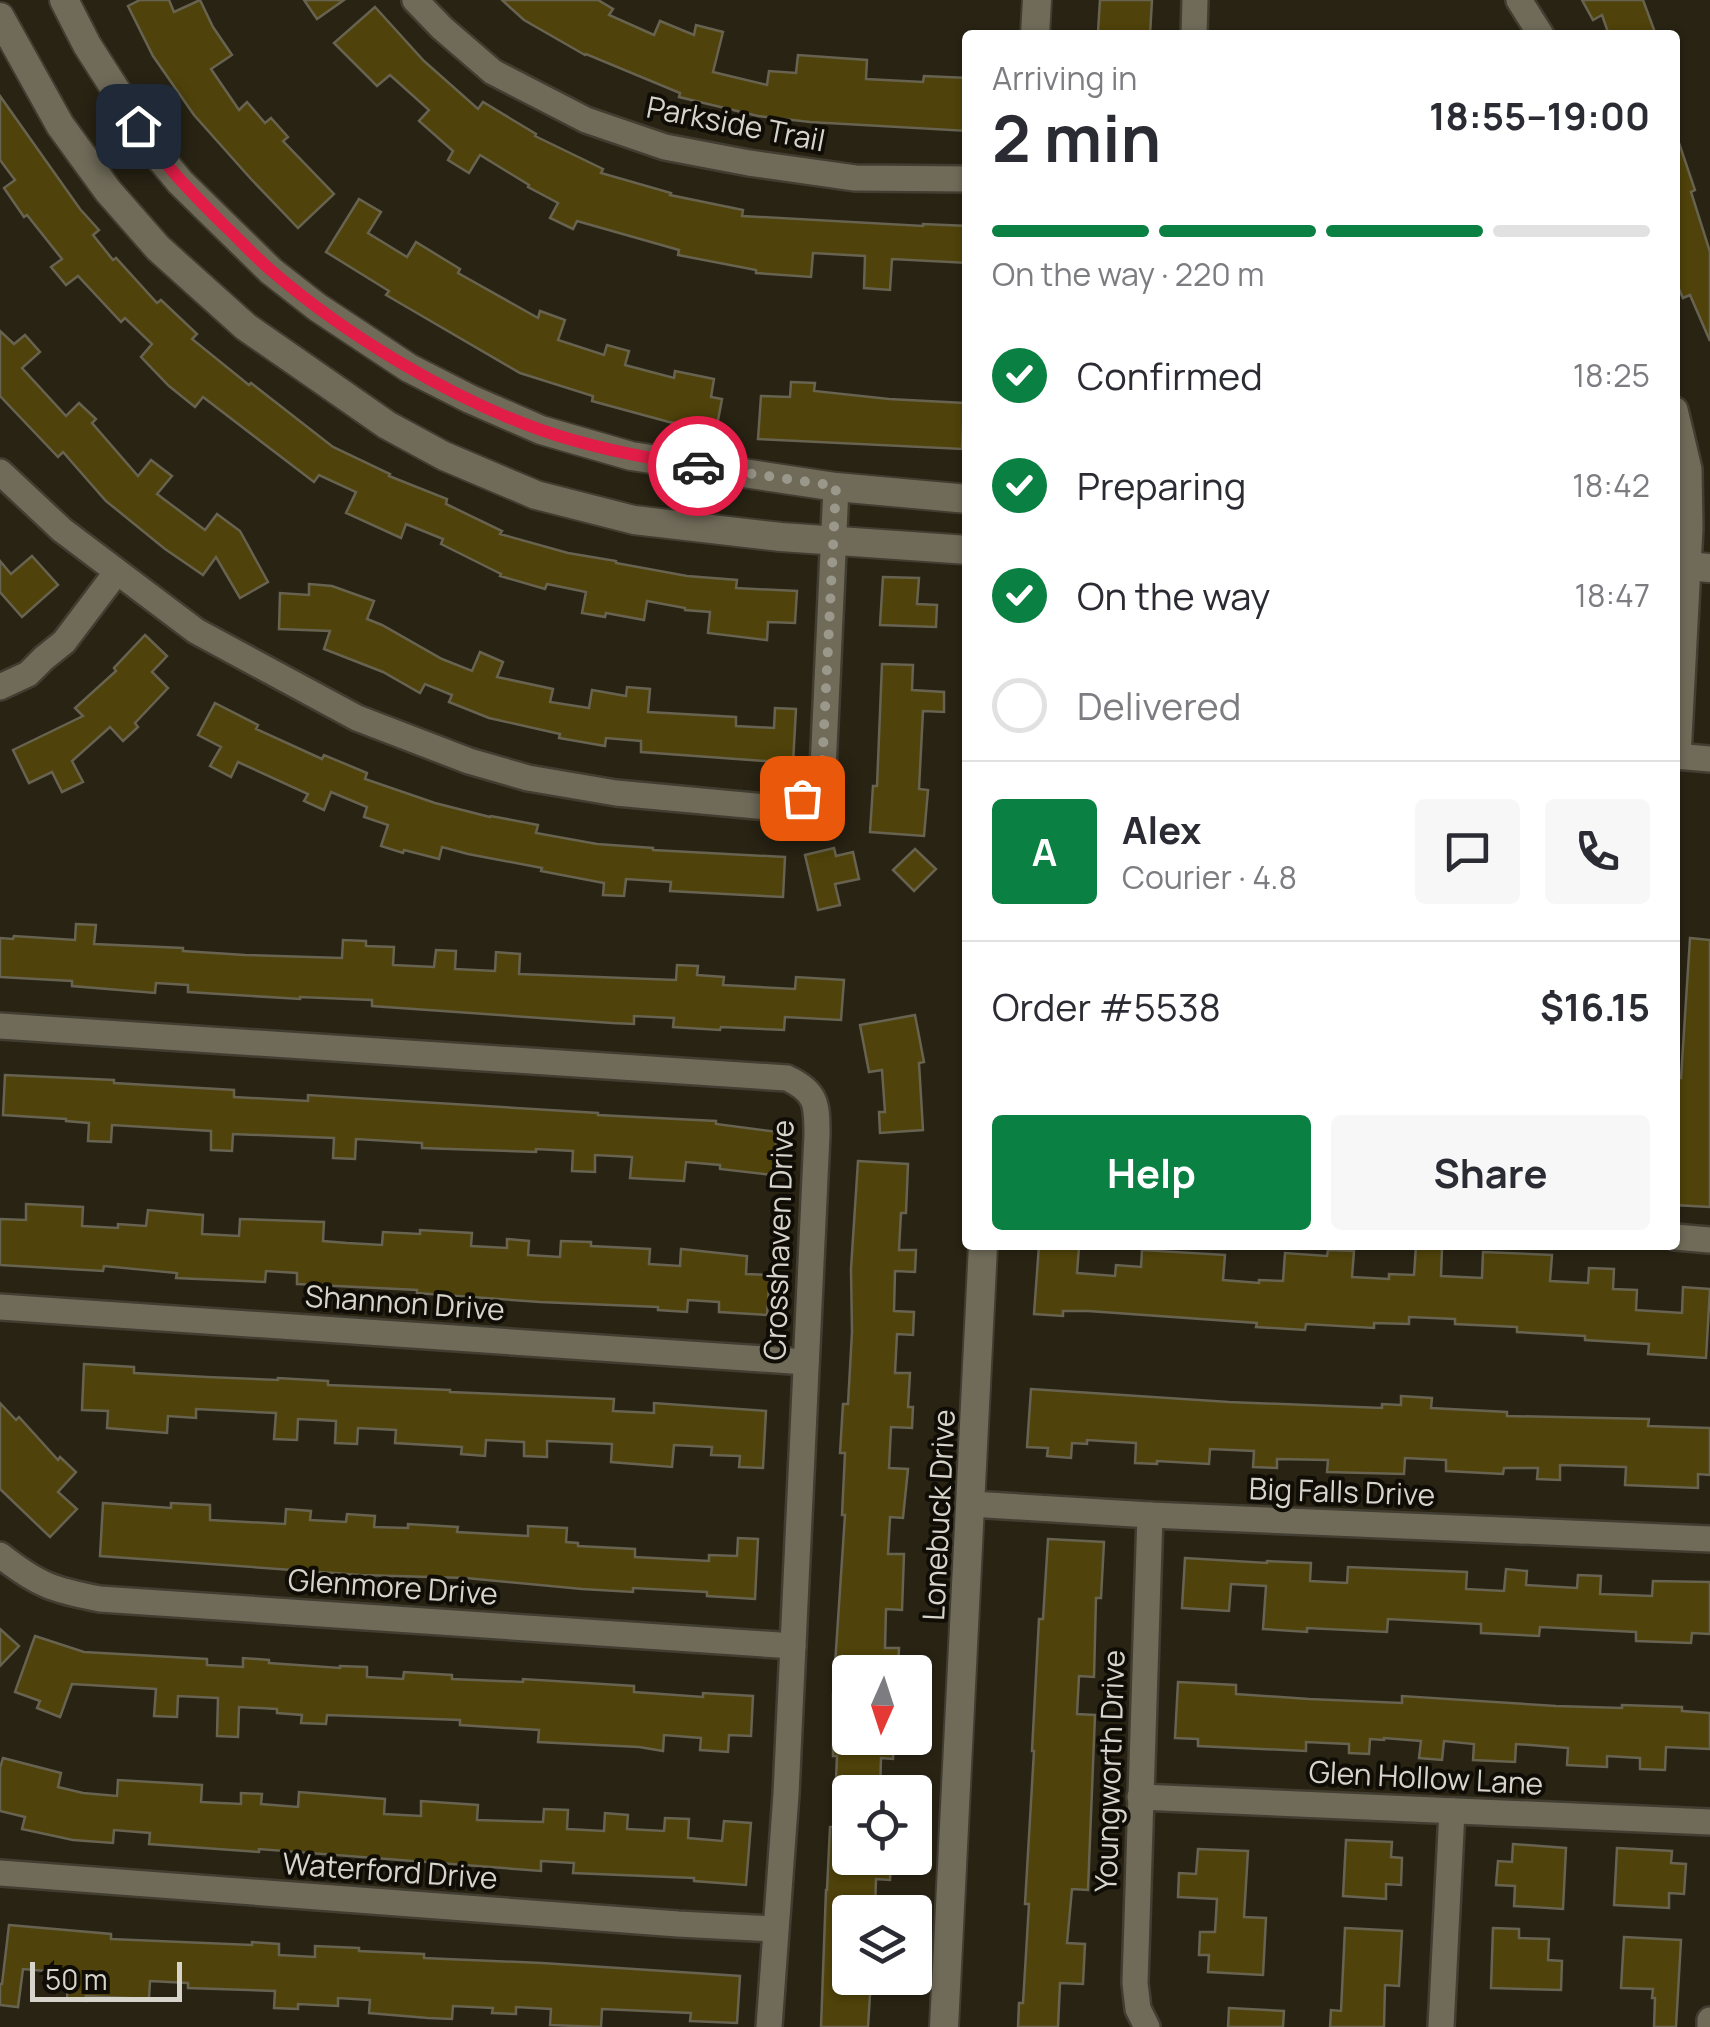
<!DOCTYPE html>
<meta charset="utf-8">
<style>
:root{--surface:#fff;--page:#f7f7f7;--text:#2b2b33;--muted:#7c7c81;--line:#e1e1e2;--accent:#0b8043}
body{margin:0;font-family:Manrope,sans-serif;background:var(--page);color:var(--text);height:100vh;display:flex;flex-direction:column;font-size:38px;white-space:nowrap}
*{box-sizing:border-box;margin:0}
p{font-size:32px;color:var(--muted)}
.icon{flex:none;width:55px;height:55px;fill:none;stroke:currentColor;stroke-width:2;stroke-linecap:round;stroke-linejoin:round}
.map{position:relative;flex:1;overflow:hidden}
.details{position:absolute;left:962px;top:30px;width:718px;height:1220px;display:flex;flex-direction:column;background:var(--surface);border-radius:10px;box-shadow:0 2px 8px #0004}
.details>*{flex:none}
.needle{width:65px;rotate:183deg}
.tools{position:absolute;left:832px;top:1655px;display:grid;gap:20px}
.tools a{display:grid;place-items:center;width:100px;height:100px;border-radius:10px;background:var(--surface);box-shadow:0 2px 8px #0004;font-size:50px}
.scale{position:absolute;left:30px;bottom:25px;width:152px;box-sizing:border-box;padding-left:10px;border:5px solid #d7d5cb;border-top:0;font-size:28px;line-height:35px;white-space:nowrap;color:#d7d5cb;-webkit-text-stroke:8px #0f0d06;paint-order:stroke}
.pin{position:absolute;display:grid;place-items:center;width:85px;height:85px;color:#fff;margin:-42px;border-radius:20px;box-shadow:0 5px 15px #0006}
.courier{position:absolute;display:grid;place-items:center;width:100px;height:100px;margin:-50px;border:8px solid #e11d48;border-radius:50%;background:#fff;color:#222;box-shadow:0 2px 12px #0007}
.head em{font-style:normal;font-weight:700}
.head div{display:flex;flex-direction:column-reverse}
.head{display:flex;align-items:center;justify-content:space-between;height:170px;padding:0 30px}
h1{font-size:65px;font-weight:700;line-height:75px}
.bar{display:grid;grid-template-columns:repeat(4,1fr);gap:15px 10px;align-content:center;height:120px;padding:0 30px}
.bar i{height:12px;border-radius:8px;background:var(--line)}
.bar .selected{background:var(--accent)}
.bar p{grid-column:span 4}
.line{display:flex;align-items:center;gap:25px;padding:0 30px;border-top:2px solid var(--line)}
.line div{flex:1}
.round{display:grid;place-items:center;flex:none;width:105px;height:105px;border-radius:10px;background:var(--page)}
ol{padding:0 30px;list-style:none}
li{display:flex;align-items:center;gap:30px;height:110px}
li p{margin-inline-start:auto}
li .icon{padding:10px;border-radius:50%;background:var(--accent);color:#fff;stroke-width:4}
li:last-child{color:var(--muted)}
li i{width:55px;height:55px;border:5px solid var(--line);border-radius:50%}
.cta{display:flex;gap:20px;margin-top:auto;padding:20px 30px}
.cta a{flex:1;height:115px;border-radius:10px;background:var(--accent);color:#fff;font-size:40px;font-weight:700;line-height:115px;text-align:center}
.cta a+a{background:var(--page);color:var(--text)}
.map>svg:first-child{display:block}
</style>
<div class="map">
<svg width="1710" height="2027" viewBox="0 0 1710 2027">
<rect width="100%" height="100%" fill="#282313"/>
<g fill="#4f420a" stroke="#676350" stroke-width="2.5">
<polygon points="140,0 169,0 174,12 200,0 213,27 232,55 211,69 239,110 247,102 265,123 271,118 288,137 283,141 334,194 298,228 251,179 194,115 153,56 128,6"/>
<polygon points="304,0 344,0 317,19"/>
<polygon points="502,0 598,0 613,9 609,15 654,35 660,21 694,35 696,25 723,32 713,72 767,85 769,71 796,73 798,55 867,60 866,79 923,82 924,76 968,78 968,131 810,122 758,116 679,97 680,93 586,54 585,55 524,20"/>
<polygon points="1100,0 1152,0 1150,35 1098,32"/>
<polygon points="1582,0 1643,0 1656,35 1609,35 1602,15 1593,20"/>
<polygon points="375,7 424,61 478,109 483,102 536,134 535,136 603,169 601,173 671,193 670,195 743,210 742,216 923,226 923,224 968,226 968,263 892,259 890,290 864,288 865,256 813,253 811,277 756,273 756,270 678,255 679,250 577,221 573,229 550,218 558,203 528,187 529,185 480,155 469,173 448,160 453,151 419,121 429,110 390,75 377,86 334,43"/>
<polygon points="0,96 80,209 99,230 93,235 113,260 116,258 157,303 161,300 197,334 192,339 249,385 251,383 333,447 390,474 389,476 447,499 446,504 502,531 500,534 568,553 616,561 616,563 687,576 737,580 736,588 797,591 795,623 768,622 767,640 708,633 710,612 685,610 685,608 647,601 644,620 606,613 605,617 582,613 586,592 547,584 545,589 500,576 501,574 441,544 443,539 406,524 401,538 346,513 356,492 319,475 314,482 203,397 195,407 169,386 141,357 152,344 125,318 121,322 78,276 66,285 51,267 62,259 27,215 24,217 4,188 15,180 0,160"/>
<polygon points="1675,140 1678,140 1695,190 1691,192 1710,252 1710,341 1690,295 1683,298 1675,280"/>
<polygon points="359,199 381,212 368,233 407,257 416,242 460,269 458,273 538,318 540,311 565,320 558,340 604,355 607,345 629,351 625,365 674,378 675,371 714,379 711,397 722,399 716,431 669,422 592,401 593,396 520,373 386,295 389,291 326,252"/>
<polygon points="0,331 14,344 25,335 40,352 22,368 66,416 79,403 96,419 92,423 138,476 151,460 172,476 157,494 205,530 217,514 240,531 268,582 240,598 216,557 203,575 165,549 106,501 63,452 58,457 0,396"/>
<polygon points="791,382 815,383 814,391 889,399 964,403 962,449 758,439 761,396 790,397"/>
<polygon points="32,556 58,585 22,617 0,592 0,561 11,574"/>
<polygon points="883,577 919,578 917,604 937,605 936,627 880,625"/>
<polygon points="309,584 332,586 374,601 367,619 382,625 442,659 472,671 480,652 503,662 497,677 553,689 550,702 589,708 592,690 626,696 627,687 650,689 648,712 736,717 736,726 774,728 775,708 796,709 793,763 641,752 641,741 606,738 605,746 559,738 560,734 489,718 449,702 452,695 425,684 420,693 383,672 324,649 330,631 279,629 280,593 309,595"/>
<polygon points="145,635 167,656 152,672 168,688 135,723 138,727 123,741 110,727 72,761 83,782 62,792 52,772 29,783 13,750 83,716 75,708 116,671 114,668"/>
<polygon points="882,664 913,665 912,690 944,692 944,712 923,711 919,789 928,790 924,836 870,832 873,786 877,786"/>
<polygon points="215,703 258,725 256,729 322,759 324,755 367,773 365,779 435,803 490,817 491,816 538,825 536,833 597,844 653,848 653,850 785,857 783,897 670,891 671,882 626,879 624,896 603,895 604,883 541,871 542,868 468,854 442,847 439,859 404,850 403,853 381,846 388,825 364,817 367,807 331,792 324,810 304,801 308,794 238,762 231,777 210,766 221,747 198,735"/>
<polygon points="834,848 836,856 853,852 859,879 835,884 840,905 818,910 805,855"/>
<polygon points="915,849 936,869 914,891 893,870"/>
<polygon points="76,924 96,925 94,944 183,948 183,951 245,955 342,958 343,940 366,941 366,946 394,947 393,965 434,967 436,950 456,951 455,969 495,971 496,952 520,954 519,974 676,980 677,965 698,966 697,975 724,977 723,985 795,989 796,977 844,980 841,1020 785,1017 784,1030 721,1027 720,1030 673,1027 674,1018 634,1016 634,1024 612,1023 372,1006 372,1000 300,997 300,999 188,992 188,985 156,983 155,993 72,986 72,981 0,977 0,938 13,939 14,936 75,940"/>
<polygon points="1690,938 1710,940 1710,1207 1675,1205 1676,1078 1681,1078"/>
<polygon points="915,1015 924,1062 919,1063 923,1130 880,1133 879,1112 885,1112 882,1070 869,1072 860,1025"/>
<polygon points="5,1075 114,1080 114,1083 234,1090 234,1097 308,1101 308,1095 598,1113 598,1115 716,1121 716,1124 778,1132 772,1175 720,1169 720,1165 686,1162 684,1181 630,1178 632,1157 595,1155 595,1172 572,1171 573,1151 536,1149 536,1152 422,1148 422,1143 356,1139 355,1159 333,1158 334,1138 233,1134 232,1151 211,1150 211,1131 112,1125 111,1142 88,1141 89,1123 66,1121 66,1119 3,1115"/>
<polygon points="858,1161 908,1164 906,1213 901,1213 899,1250 916,1250 915,1272 895,1271 894,1311 914,1312 913,1335 897,1334 895,1373 910,1373 908,1407 913,1407 912,1428 891,1427 889,1468 908,1469 903,1518 890,1517 888,1554 904,1554 902,1610 886,1609 885,1648 899,1648 898,1670 896,1672 850,1672 850,1738 894,1738 893,1759 881,1758 880,1792 850,1792 850,1858 891,1858 890,1880 876,1879 875,1912 850,1912 850,1978 871,1978 868,2027 821,2027 826,1890 827,1890 830,1827 834,1827 837,1756 833,1756 833,1695 845,1515 842,1515 845,1453 840,1453 843,1404 848,1404 852,1332 851,1269"/>
<polygon points="26,1204 83,1207 82,1226 118,1228 118,1224 146,1226 148,1210 203,1215 202,1234 239,1236 240,1219 324,1222 323,1241 347,1243 382,1245 383,1232 420,1234 420,1230 472,1233 471,1246 507,1248 507,1239 529,1241 528,1255 560,1257 561,1241 591,1242 591,1246 650,1249 649,1264 680,1266 681,1249 747,1256 746,1274 770,1275 767,1315 719,1312 719,1302 688,1300 687,1312 658,1310 658,1307 540,1302 417,1293 417,1290 297,1284 297,1273 266,1271 265,1282 176,1278 177,1273 104,1266 103,1271 0,1265 0,1219 26,1220"/>
<polygon points="1039,1245 1079,1247 1077,1273 1115,1276 1116,1265 1141,1267 1142,1250 1225,1255 1223,1280 1259,1283 1259,1280 1283,1281 1285,1253 1327,1256 1328,1250 1354,1251 1352,1277 1389,1279 1389,1274 1414,1275 1416,1246 1442,1248 1441,1276 1482,1278 1483,1252 1552,1255 1550,1281 1588,1283 1589,1268 1614,1269 1613,1289 1637,1290 1636,1310 1682,1313 1683,1287 1710,1289 1706,1358 1648,1354 1649,1344 1585,1340 1585,1336 1517,1332 1517,1327 1455,1324 1455,1319 1409,1317 1409,1324 1374,1323 1374,1328 1306,1324 1305,1330 1256,1327 1257,1323 1088,1311 1063,1311 1063,1316 1034,1314"/>
<polygon points="84,1364 134,1367 134,1373 207,1377 278,1380 278,1378 328,1381 328,1385 450,1390 450,1392 614,1399 613,1411 654,1413 654,1403 766,1411 763,1468 739,1467 740,1456 711,1455 712,1447 674,1445 672,1467 611,1462 612,1444 547,1441 547,1457 524,1456 524,1442 486,1440 485,1456 461,1454 462,1447 395,1443 396,1430 358,1428 357,1444 335,1443 336,1421 298,1419 297,1440 274,1439 276,1413 196,1409 196,1418 168,1416 167,1433 107,1428 108,1411 82,1410"/>
<polygon points="1031,1389 1229,1402 1382,1408 1382,1404 1401,1405 1401,1396 1432,1398 1431,1408 1507,1412 1507,1416 1649,1419 1648,1426 1710,1428 1710,1475 1698,1474 1698,1488 1625,1485 1626,1467 1560,1465 1560,1480 1537,1479 1538,1468 1504,1468 1503,1474 1446,1471 1446,1460 1405,1458 1404,1474 1327,1472 1328,1460 1277,1459 1277,1468 1253,1467 1254,1451 1210,1449 1209,1464 1157,1461 1157,1464 1135,1463 1136,1443 1087,1440 1087,1444 1072,1443 1071,1458 1047,1456 1048,1448 1027,1447"/>
<polygon points="0,1403 16,1420 19,1417 58,1460 60,1457 76,1472 58,1492 77,1509 50,1537 0,1489"/>
<polygon points="103,1503 171,1508 171,1503 210,1505 210,1520 285,1524 286,1509 311,1511 310,1520 346,1522 347,1514 375,1516 374,1527 408,1528 408,1524 458,1527 457,1532 528,1536 528,1526 567,1528 566,1542 578,1543 578,1546 635,1549 635,1557 709,1561 709,1555 737,1556 738,1538 758,1539 755,1599 707,1596 707,1592 633,1588 633,1592 582,1589 466,1578 361,1575 100,1556"/>
<polygon points="1048,1539 1104,1542 1101,1598 1096,1598 1094,1677 1079,1676 1077,1714 1095,1715 1088,1890 1072,1889 1067,1943 1085,1944 1083,1984 1060,1983 1058,2027 1018,2027 1019,2003 1023,2003 1029,1904 1025,1904 1034,1751 1032,1751 1039,1619 1043,1619"/>
<polygon points="1185,1558 1267,1563 1267,1561 1311,1563 1310,1581 1347,1583 1348,1567 1467,1572 1466,1589 1504,1591 1506,1569 1527,1571 1526,1585 1577,1588 1578,1575 1601,1576 1600,1594 1652,1596 1653,1581 1710,1582 1710,1634 1692,1633 1691,1643 1636,1641 1636,1632 1540,1627 1539,1636 1481,1633 1481,1624 1388,1619 1387,1632 1307,1628 1307,1632 1263,1629 1266,1586 1231,1584 1229,1611 1182,1608"/>
<polygon points="0,1629 19,1646 0,1666"/>
<polygon points="35,1636 84,1652 207,1659 207,1665 243,1667 243,1658 269,1660 269,1663 340,1668 340,1666 367,1667 367,1677 403,1679 404,1672 452,1675 452,1679 523,1682 523,1679 634,1686 634,1692 703,1697 703,1693 753,1696 751,1736 729,1735 728,1752 700,1750 701,1738 664,1735 663,1751 639,1747 538,1742 539,1730 460,1725 460,1720 327,1715 326,1724 301,1723 302,1715 277,1713 277,1709 239,1707 238,1737 217,1736 218,1698 178,1696 177,1717 154,1716 156,1689 72,1684 60,1717 37,1708 40,1701 15,1692"/>
<polygon points="1178,1682 1236,1685 1236,1694 1309,1699 1402,1703 1402,1696 1556,1706 1622,1708 1622,1705 1682,1707 1682,1711 1710,1713 1710,1749 1666,1747 1665,1770 1640,1769 1640,1758 1607,1756 1607,1767 1567,1765 1568,1748 1516,1744 1515,1762 1473,1760 1474,1744 1444,1741 1442,1760 1419,1758 1421,1741 1384,1738 1384,1740 1370,1739 1369,1754 1349,1753 1349,1744 1306,1742 1306,1751 1198,1746 1198,1739 1175,1738"/>
<polygon points="3,1758 61,1773 58,1787 83,1793 117,1796 118,1780 202,1785 201,1802 241,1804 241,1793 262,1794 261,1804 298,1807 299,1792 385,1799 384,1814 421,1816 421,1801 478,1805 477,1820 543,1822 544,1809 568,1810 567,1829 604,1831 605,1813 628,1815 627,1829 664,1831 665,1818 689,1819 688,1838 722,1841 724,1821 751,1823 746,1885 694,1881 694,1878 573,1873 574,1863 541,1861 541,1871 259,1849 259,1852 149,1844 150,1833 114,1830 113,1843 73,1840 22,1829 25,1817 0,1811 0,1768"/>
<polygon points="1346,1840 1392,1842 1391,1857 1402,1858 1401,1885 1386,1884 1386,1899 1343,1896"/>
<polygon points="1513,1844 1566,1848 1563,1909 1514,1906 1515,1886 1496,1885 1498,1861 1512,1862"/>
<polygon points="1617,1848 1672,1851 1671,1863 1686,1864 1684,1894 1669,1893 1669,1908 1614,1905"/>
<polygon points="1198,1849 1248,1851 1244,1917 1266,1918 1263,1975 1208,1972 1209,1955 1199,1955 1200,1932 1215,1932 1217,1899 1178,1897 1179,1873 1196,1874"/>
<polygon points="9,1925 111,1934 111,1939 252,1945 252,1942 279,1944 279,1955 315,1957 315,1946 359,1948 359,1951 424,1954 424,1958 542,1963 740,1976 737,2023 690,2021 691,2013 602,2009 601,2027 550,2025 551,2009 516,2007 516,2014 492,2013 493,2008 453,2006 452,2019 428,2018 369,2013 370,2000 338,1998 338,2006 298,2004 298,2009 274,2008 275,1991 188,1988 188,1983 150,1981 149,1999 86,1996 86,2001 67,2000 68,1973 23,1969 18,2007 0,2005 0,1984 2,1984"/>
<polygon points="1345,1928 1402,1931 1399,1986 1385,1985 1384,2027 1330,2027 1331,2010 1341,2011"/>
<polygon points="1493,1928 1519,1929 1519,1938 1549,1939 1548,1960 1562,1961 1561,1990 1491,1988"/>
<polygon points="1624,1937 1681,1940 1676,2027 1654,2027 1655,1998 1652,1998 1653,1989 1621,1988"/>
<polygon points="1229,2008 1284,2011 1283,2027 1228,2027"/>
</g>
<g fill="none" stroke-linecap="round" stroke-linejoin="round">
<defs>
<g id="minor">
<polyline points="415,0 442,28 493,72 586,120 665,147 749,163 855,178 968,179"/>
<polyline points="1519,0 1541,35"/>
<polyline points="1194,35 1195,0"/>
<polyline points="1675,410 1689,469 1690,528 1678,756"/>
<polyline points="0,472 62,530 196,631 357,718 469,761 528,778 616,793 778,808 808,795 823,769 836,487"/>
<polyline points="0,687 28,674 44,658 64,642 116,573"/>
<polyline points="1675,756 1710,759"/>
<path d="M 0,1026 L 787,1078 C 817,1092 817,1104 817,1135 L 786,1794 L 769,2027"/>
<polyline points="1675,1237 1710,1240"/>
<polyline points="0,1307 806,1362"/>
<polyline points="971,1504 1150,1515 1710,1539"/>
<path d="M 0,1555 C 38,1585 53,1590 100,1599 L 793,1646"/>
<polyline points="1140,1797 1710,1822"/>
<polyline points="0,1873 678,1924 775,1929"/>
<polyline points="1147,2027 1138,2009 1135,1983 1150,1515"/>
<polyline points="1441,2027 1452,1811"/>
<polyline points="1710,2027 1710,2020"/>
</g>
<g id="tertiary">
<polyline points="64,0 87,45 156,153 180,182 271,271 317,307 409,368 470,399 541,430 631,456 836,487 968,499"/>
<polyline points="0,17 60,125 108,191 158,248 246,327 387,425 444,456 536,495 634,520 781,537 968,550"/>
<polyline points="1035,35 1037,0"/>
<polyline points="1675,565 1710,568"/>
<polyline points="944,2027 983,1245"/>
</g>
</defs>
<use href="#minor" stroke="#413d31" stroke-width="30"/>
<use href="#tertiary" stroke="#413d31" stroke-width="32"/>
<use href="#minor" stroke="#706b59" stroke-width="25"/>
<use href="#tertiary" stroke="#706b59" stroke-width="28"/>
</g>
<g fill="none" stroke-linecap="round" stroke-linejoin="round">
<polyline stroke="#9a978b" stroke-width="10" stroke-dasharray="0 18" points="698,466 836,486 822,769 808,795 802,798"/>
<path stroke="#e11d48" stroke-width="12" d="M 138,126 C 163,164 192,193 223,224 C 240,240 255,257 273,272 C 346,335 450,398 541,430 C 592,448 645,458 698,466"/>
</g>
<g text-anchor="middle" dominant-baseline="central" stroke-width="8" stroke-linejoin="round" paint-order="stroke">
<g font-size="30" fill="#d7d5cb" stroke="#0f0d06">
<text transform="translate(736 123) rotate(11)">Parkside Trail</text>
<text transform="translate(778 1240) rotate(-88)">Crosshaven Drive</text>
<text transform="translate(405 1302) rotate(4)">Shannon Drive</text>
<text transform="translate(1342 1491) rotate(2)">Big Falls Drive</text>
<text transform="translate(938 1515) rotate(-87)">Lonebuck Drive</text>
<text transform="translate(393 1586) rotate(4)">Glenmore Drive</text>
<text transform="translate(1109 1771) rotate(-88)">Youngworth Drive</text>
<text transform="translate(1426 1777) rotate(3)">Glen Hollow Lane</text>
<text transform="translate(390 1870) rotate(4)">Waterford Drive</text>
</g>
</g>
</svg>
<div class="tools">
<a><svg class="needle" viewBox="-14 -14 28 28"><path d="M0-13l5 13h-10z" fill="#e53935"/><path d="M0 13l5-13h-10z" fill="#7c7c81"/></svg></a>
<a><svg class="icon" aria-label="locate" viewBox="0 0 24 24"><circle cx="12" cy="12" r="6"/><path d="M12 2v4M12 18v4M2 12h4M18 12h4"/></svg></a>
<a><svg class="icon" aria-label="layers" viewBox="0 0 24 24"><path d="M12 4l9 5-9 5-9-5zM3 14l9 5 9-5"/></svg></a>
</div>
<div class="scale">50 m</div>
<div class="pin" style="left:802px;top:798px;background:#ea580c"><svg class="icon" aria-label="bag" viewBox="0 0 24 24"><path d="M5 8h14l-1 12H6zM9 8a3 3 0 0 1 6 0"/></svg></div>
<div class="pin" style="left:138px;top:126px;background:#1f2937"><svg class="icon" aria-label="home" viewBox="0 0 24 24"><path d="M3 11l9-7 9 7M6 9v11h12V9"/></svg></div>
<div class="courier" style="left:698px;top:466px"><svg class="icon" aria-label="car" viewBox="0 0 24 24"><path d="M5 17H2v-5l4-1 3-4h7l3 4 3 1v5h-3M9 17h6M6 11h13"/><circle cx="7" cy="17" r="2"/><circle cx="17" cy="17" r="2"/></svg></div>
<section class="details">
<div class="head"><div><h1>2 min</h1><p>Arriving in</p></div><em>18:55–19:00</em></div>
<div class="bar"><i class="selected"></i><i class="selected"></i><i class="selected"></i><i></i><p>On the way · 220 m</p></div>
<ol>
<li><svg class="icon" aria-label="check" viewBox="0 0 24 24"><path d="M5 12l5 5 9-10"/></svg>Confirmed<p>18:25</p></li>
<li><svg class="icon" aria-label="check" viewBox="0 0 24 24"><path d="M5 12l5 5 9-10"/></svg>Preparing<p>18:42</p></li>
<li><svg class="icon" aria-label="check" viewBox="0 0 24 24"><path d="M5 12l5 5 9-10"/></svg>On the way<p>18:47</p></li>
<li><i></i>Delivered</li>
</ol>
<div class="line" style="height:180px"><b class="round" style="background:var(--accent);color:#fff">A</b><div><b>Alex</b><p>Courier · 4.8</p></div><a class="round"><svg class="icon" aria-label="chat" viewBox="0 0 24 24"><path d="M4 5h16v11H9l-5 4z"/></svg></a><a class="round"><svg class="icon" aria-label="phone" viewBox="0 0 24 24"><path d="M5 4h4l2 5-3 2q2 4 5 5l2-3 5 2v4C11 20 4 13 5 4z"/></svg></a></div>
<div class="line" style="height:130px"><div>Order #5538</div><b>$16.15</b></div>
<div class="cta"><a>Help</a><a>Share</a></div>
</section>
</div>
